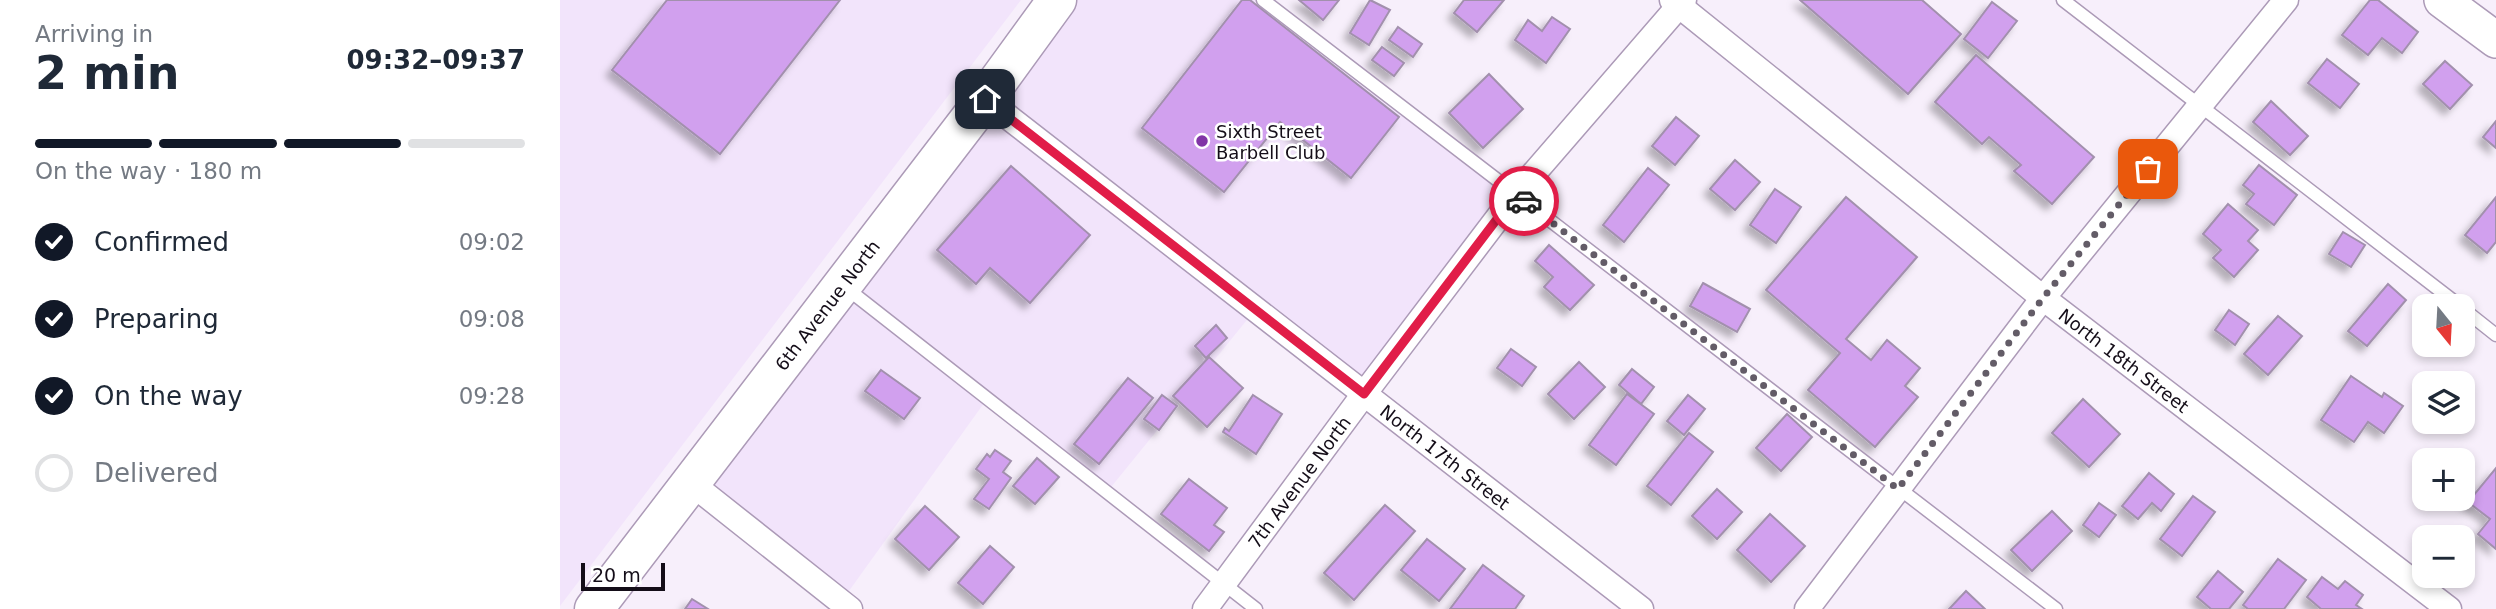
<!DOCTYPE html>
<meta charset="utf-8">
<style>
:root{--surface:#fff;--page:#f6f6f7;--text:#1f2937;--muted:#747a83;--line:#e0e1e3;--accent:#111827}
body{margin:0;font-family:"DejaVu Sans",sans-serif;background:var(--page);color:var(--text);height:100vh;display:flex;flex-direction:column;font-size:26px;white-space:nowrap}
*{box-sizing:border-box;margin:0}
p{font-size:23px;color:var(--muted)}
.icon{flex:none;width:38px;height:38px;fill:none;stroke:currentColor;stroke-width:2;stroke-linecap:round;stroke-linejoin:round}
.map{position:relative;flex:1;overflow:hidden}
.panel{display:flex;flex-direction:column;background:var(--surface);width:560px}
.panel>*{flex:none}
.needle{width:46px;rotate:162deg}
.buttons{position:absolute;left:1852px;top:294px;display:grid;gap:14px}
.buttons a{display:grid;place-items:center;width:63px;height:63px;border-radius:14px;background:var(--surface);box-shadow:0 4px 10px #0003;font-size:35px}
.scale{position:absolute;left:21px;bottom:18px;width:84px;box-sizing:border-box;padding-left:7px;border:4px solid #140d18;border-top:0;font-size:19px;line-height:24px;white-space:nowrap;color:#140d18;-webkit-text-stroke:5px #fff;paint-order:stroke}
.pin{position:absolute;display:grid;place-items:center;width:60px;height:60px;color:#fff;margin:-30px;border-radius:14px;box-shadow:0 4px 10px #0006}
.courier{position:absolute;display:grid;place-items:center;width:70px;height:70px;margin:-35px;border:5px solid #e11d48;border-radius:50%;background:#fff;color:#222;box-shadow:0 2px 9px #0007}
.head em{font-style:normal;font-weight:800}
.head div{display:flex;flex-direction:column-reverse}
.head{display:flex;align-items:center;justify-content:space-between;height:119px;padding:0 35px}
h1{font-size:46px;font-weight:800;line-height:52px}
.bar{display:grid;grid-template-columns:repeat(4,1fr);gap:10px 7px;align-content:center;height:84px;padding:0 35px}
.bar i{height:9px;border-radius:5px;background:var(--line)}
.bar .on{background:var(--accent)}
.bar p{grid-column:span 4}
ol{padding:0 35px;list-style:none}
li{display:flex;align-items:center;gap:21px;height:77px}
li p{margin-inline-start:auto}
li .icon{padding:7px;border-radius:50%;background:var(--accent);color:#fff;stroke-width:4}
li:last-child{color:var(--muted)}
li i{width:38px;height:38px;border:4px solid var(--line);border-radius:50%}
main{display:flex;flex:1;min-height:0}
.map>svg:first-child{display:block}
</style>
<main>
<section class="panel">
<div class="head"><div><h1>2 min</h1><p>Arriving in</p></div><em>09:32–09:37</em></div>
<div class="bar"><i class="on"></i><i class="on"></i><i class="on"></i><i></i><p>On the way · 180 m</p></div>
<ol>
<li><svg class="icon" aria-label="check" viewBox="0 0 24 24"><path d="M5 12l5 5 9-10"/></svg>Confirmed<p>09:02</p></li>
<li><svg class="icon" aria-label="check" viewBox="0 0 24 24"><path d="M5 12l5 5 9-10"/></svg>Preparing<p>09:08</p></li>
<li><svg class="icon" aria-label="check" viewBox="0 0 24 24"><path d="M5 12l5 5 9-10"/></svg>On the way<p>09:28</p></li>
<li><i></i>Delivered</li>
</ol>
</section>
<div class="map">
<svg width="1936" height="609" viewBox="0 0 1936 609">
<defs>
<filter id="shadow"><feDropShadow dx="-6" dy="6" stdDeviation="3.5" flood-color="#0004"/></filter>
</defs>
<rect width="100%" height="100%" fill="#f7effb"/>
<g fill="#f2e4fb">
<polygon points="0,0 461,0 0,606"/>
<polygon points="495,0 703,0 956,194 804,394 695,310 547,492 427,399 281,602 131,483"/>
</g>
<g fill="#d1a0ee" stroke="#a290ad" stroke-width="2" filter="url(#shadow)">
<polygon points="107,0 280,0 160,154 52,70"/>
<polygon points="682,0 690,0 839,117 791,178 720,122 664,192 582,128"/>
<polygon points="739,0 779,0 763,20"/>
<polygon points="810,0 830,10 809,45 790,33"/>
<polygon points="904,0 944,0 917,32 894,13"/>
<polygon points="1240,0 1362,0 1401,34 1348,94"/>
<polygon points="1810,0 1818,0 1858,32 1842,53 1822,38 1808,55 1782,35"/>
<polygon points="1432,2 1457,21 1428,58 1404,39"/>
<polygon points="992,17 1010,29 986,63 955,40 968,20 982,31"/>
<polygon points="838,27 862,44 853,57 829,40"/>
<polygon points="822,47 844,63 834,76 812,60"/>
<polygon points="1416,55 1534,157 1492,204 1454,171 1461,165 1429,137 1422,144 1375,102"/>
<polygon points="1767,59 1799,84 1780,108 1748,83"/>
<polygon points="1885,61 1912,85 1890,109 1863,84"/>
<polygon points="929,74 963,109 923,148 889,113"/>
<polygon points="1711,101 1748,136 1730,155 1693,122"/>
<polygon points="1116,117 1139,136 1115,165 1092,146"/>
<polygon points="1936,121 1936,148 1923,137"/>
<polygon points="1175,160 1200,182 1175,210 1150,189"/>
<polygon points="1699,165 1737,195 1714,225 1686,204 1694,194 1683,185"/>
<polygon points="451,166 530,235 470,303 430,268 416,284 377,250"/>
<polygon points="1088,168 1109,185 1064,242 1043,225"/>
<polygon points="1215,189 1241,207 1216,243 1190,225"/>
<polygon points="1286,197 1357,257 1286,339 1311,360 1327,340 1360,368 1345,386 1358,397 1315,447 1248,390 1280,353 1206,290"/>
<polygon points="1936,197 1936,242 1927,253 1905,235"/>
<polygon points="1668,204 1698,230 1688,241 1698,250 1674,277 1653,258 1661,250 1643,234"/>
<polygon points="1783,232 1805,245 1791,267 1769,254"/>
<polygon points="989,245 1034,285 1010,310 984,287 993,277 975,261"/>
<polygon points="1143,283 1190,309 1177,332 1130,306"/>
<polygon points="1828,284 1846,300 1807,346 1788,331"/>
<polygon points="1669,310 1689,324 1675,345 1655,330"/>
<polygon points="1718,316 1742,336 1708,375 1684,354"/>
<polygon points="656,325 667,338 646,358 635,346"/>
<polygon points="951,349 976,367 962,386 937,368"/>
<polygon points="649,357 683,388 647,427 613,396"/>
<polygon points="1019,362 1045,387 1014,419 988,394"/>
<polygon points="1072,369 1094,387 1081,404 1059,385"/>
<polygon points="321,370 360,398 344,419 305,391"/>
<polygon points="1791,376 1822,397 1824,393 1843,406 1824,433 1808,422 1794,442 1761,420"/>
<polygon points="568,378 593,398 539,464 514,444"/>
<polygon points="1067,394 1094,414 1056,465 1029,445"/>
<polygon points="602,395 617,406 599,430 584,419"/>
<polygon points="693,395 722,414 696,454 663,432 665,428 669,431"/>
<polygon points="1128,395 1145,409 1124,435 1107,421"/>
<polygon points="1523,399 1560,434 1529,467 1492,433"/>
<polygon points="1227,414 1252,437 1221,471 1196,448"/>
<polygon points="1129,433 1153,452 1111,505 1087,486"/>
<polygon points="435,450 451,461 443,472 451,478 429,509 414,499 429,479 416,469 427,454 430,457"/>
<polygon points="477,458 499,477 475,504 453,486"/>
<polygon points="1936,468 1936,549 1918,534 1930,519 1908,502"/>
<polygon points="1589,473 1614,494 1601,511 1592,503 1578,519 1562,506"/>
<polygon points="629,479 667,508 654,525 664,532 649,551 601,514"/>
<polygon points="1157,489 1182,512 1157,539 1132,516"/>
<polygon points="1633,496 1655,512 1622,556 1600,539"/>
<polygon points="1539,503 1556,515 1539,537 1523,525"/>
<polygon points="825,505 855,531 794,600 764,573"/>
<polygon points="365,506 399,537 369,570 335,539"/>
<polygon points="1492,511 1512,531 1472,571 1451,550"/>
<polygon points="1210,514 1245,546 1211,582 1177,550"/>
<polygon points="867,539 905,569 879,601 841,570"/>
<polygon points="430,546 454,567 423,604 398,583"/>
<polygon points="1718,559 1746,580 1724,609 1688,609 1683,605"/>
<polygon points="923,565 964,596 955,609 890,609"/>
<polygon points="1658,571 1683,592 1669,609 1651,609 1637,597"/>
<polygon points="1762,577 1778,589 1785,581 1803,595 1796,605 1802,609 1761,609 1747,597"/>
<polygon points="1406,591 1425,609 1389,609"/>
<polygon points="132,599 148,609 125,609"/>
</g>
<g fill="none" stroke-linecap="round" stroke-linejoin="round">
<defs>
<g id="lane">
<polyline points="703,0 1496,609"/>
<polyline points="1503,0 1900,306"/>
<polyline points="285,287 696,609"/>
<polyline points="1902,308 1936,335"/>
</g>
<g id="street">
<path id="s1" d="M 1112,0 L 1483,298 L 1889,609"/>
<path id="s2" d="M 425,99 L 1081,609"/>
<polyline points="131,483 290,609"/>
<path id="s3" d="M 645,609 L 804,394 L 956,194 L 1124,0"/>
<polyline points="1247,609 1483,298 1726,0"/>
</g>
<polyline id="secondary" points="1882,0 1936,40"/>
<g id="primary">
<path id="s4" d="M 34,609 L 425,99 L 497,0"/>
</g>
</defs>
<use href="#lane" stroke="#ac9ab7" stroke-width="15"/>
<use href="#street" stroke="#ac9ab7" stroke-width="27"/>
<use href="#secondary" stroke="#ac9ab7" stroke-width="38"/>
<use href="#primary" stroke="#ac9ab7" stroke-width="41"/>
<use href="#lane" stroke="#fff" stroke-width="12"/>
<use href="#street" stroke="#fff" stroke-width="24"/>
<use href="#secondary" stroke="#fff" stroke-width="35"/>
<use href="#primary" stroke="#fff" stroke-width="38"/>
</g>
<g fill="none" stroke-linecap="round" stroke-linejoin="round">
<polyline stroke="#635c67" stroke-width="7" stroke-dasharray="0 12.6" points="964,201 1338,489 1483,298 1588,169"/>
<polyline stroke="#e11d48" stroke-width="9" points="425,99 804,394 956,194 964,201"/>
</g>
<circle fill="#8135a6" stroke="#fff" stroke-width="2.5" cx="642" cy="141" r="7"/>
<g text-anchor="middle" dominant-baseline="central" stroke-width="5" stroke-linejoin="round" paint-order="stroke">
<g font-size="18" fill="#140d18" stroke="#fff" text-anchor="start">
<text x="656" y="131">Sixth Street<tspan x="656" dy="21">Barbell Club</tspan></text>
</g>
<g font-size="18" fill="#140d18" stroke="#fff">
<text stroke="none"><textPath href="#s4" startOffset="383">6th Avenue North</textPath></text>
<text stroke="none"><textPath href="#s1" startOffset="578">North 18th Street</textPath></text>
<text stroke="none"><textPath href="#s2" startOffset="583">North 17th Street</textPath></text>
<text stroke="none"><textPath href="#s3" startOffset="158">7th Avenue North</textPath></text>
</g>
</g>
</svg>
<div class="buttons">
<a><svg class="needle" viewBox="-14 -14 28 28"><path d="M0-13l5 13h-10z" fill="#e53935"/><path d="M0 13l5-13h-10z" fill="#747a83"/></svg></a>
<a><svg class="icon" aria-label="layers" viewBox="0 0 24 24"><path d="M12 4l9 5-9 5-9-5zM3 14l9 5 9-5"/></svg></a>
<a>+</a>
<a>−</a>
</div>
<div class="scale">20 m</div>
<div class="pin" style="left:1588px;top:169px;background:#ea580c"><svg class="icon" aria-label="bag" viewBox="0 0 24 24"><path d="M5 8h14l-1 12H6zM9 8a3 3 0 0 1 6 0"/></svg></div>
<div class="pin" style="left:425px;top:99px;background:#1f2937"><svg class="icon" aria-label="home" viewBox="0 0 24 24"><path d="M3 11l9-7 9 7M6 9v11h12V9"/></svg></div>
<div class="courier" style="left:964px;top:201px"><svg class="icon" aria-label="car" viewBox="0 0 24 24"><path d="M5 17H2v-5l4-1 3-4h7l3 4 3 1v5h-3M9 17h6M6 11h13"/><circle cx="7" cy="17" r="2"/><circle cx="17" cy="17" r="2"/></svg></div>
</div>
</main>
